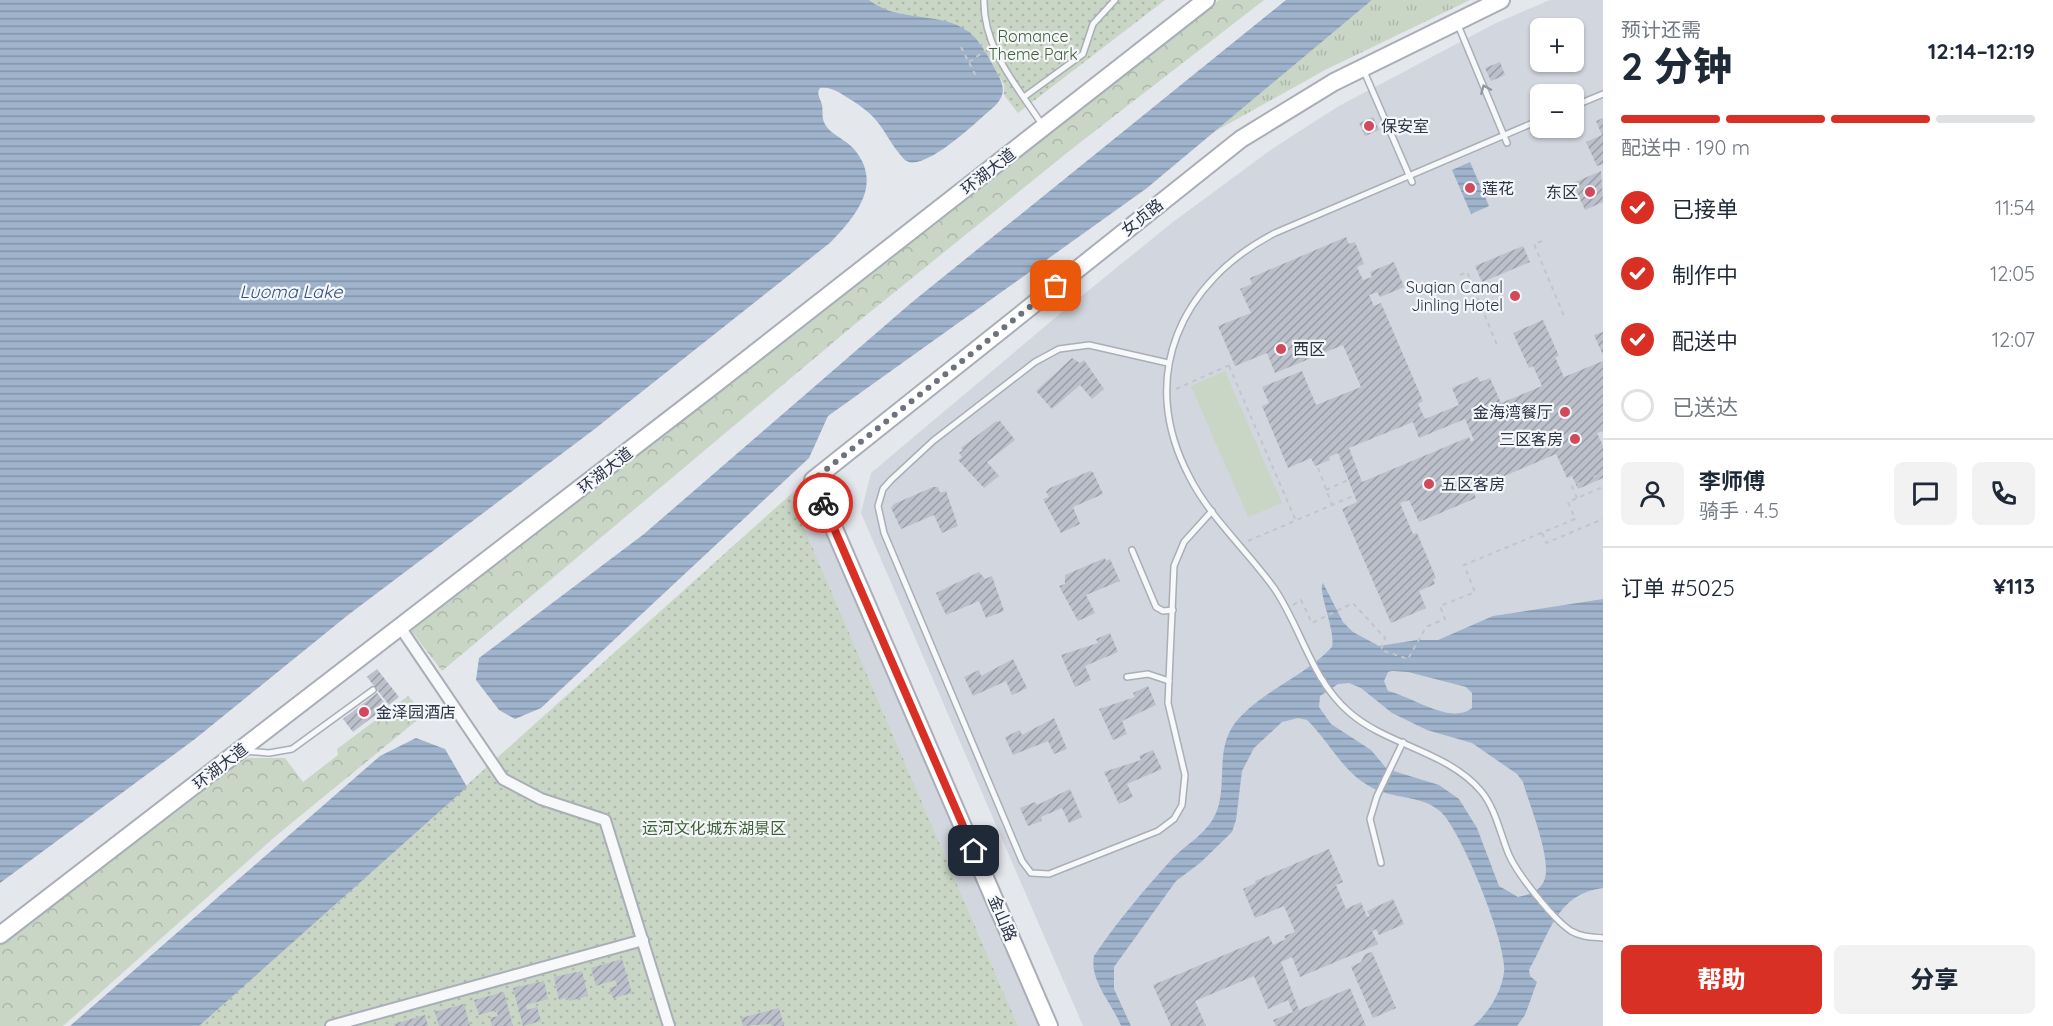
<!DOCTYPE html>
<html lang="zh">
<meta charset="utf-8">
<style>
:root{--surface:#fff;--page:#f2f2f3;--text:#1f2937;--muted:#747a83;--line:#e0e1e3;--accent:#d93025}
body{margin:0;font-family:Quicksand,"Noto Sans SC",sans-serif;background:var(--page);color:var(--text);height:100vh;display:flex;flex-direction:column;font-size:22px;white-space:nowrap}
*{box-sizing:border-box;margin:0}
p{font-size:20px;color:var(--muted)}
.icon{flex:none;width:33px;height:33px;fill:none;stroke:currentColor;stroke-width:2;stroke-linecap:round;stroke-linejoin:round}
.map{position:relative;flex:1;overflow:hidden}
.side{display:flex;flex-direction:column;background:var(--surface);width:450px}
.side>*{flex:none}
.fabs{position:absolute;left:1530px;top:18px;display:grid;gap:12px}
.fabs a{display:grid;place-items:center;width:54px;height:54px;border-radius:9px;background:var(--surface);box-shadow:0 2px 4px #0004;font-size:30px}
.pin{position:absolute;display:grid;place-items:center;width:51px;height:51px;color:#fff;margin:-26px;border-radius:12px;box-shadow:0 3px 9px #0006}
.courier{position:absolute;display:grid;place-items:center;width:60px;height:60px;margin:-30px;border:4px solid #d93025;border-radius:50%;background:#fff;color:#222;box-shadow:0 2px 8px #0007}
.headline em{font-style:normal;font-weight:800}
.headline div{display:flex;flex-direction:column-reverse}
.headline{display:flex;align-items:center;justify-content:space-between;height:102px;padding:0 18px}
h1{font-size:39px;font-weight:800;line-height:45px}
.bar{display:grid;grid-template-columns:repeat(4,1fr);gap:9px 6px;align-content:center;height:72px;padding:0 18px}
.bar i{height:8px;border-radius:4px;background:var(--line)}
.bar .selected{background:var(--accent)}
.bar p{grid-column:span 4}
.line{display:flex;align-items:center;gap:15px;padding:0 18px;border-top:2px solid var(--line)}
.line div{flex:1}
.round{display:grid;place-items:center;flex:none;width:63px;height:63px;border-radius:9px;background:var(--page)}
ol{padding:0 18px;list-style:none}
li{display:flex;align-items:center;gap:18px;height:66px}
li p{margin-inline-start:auto}
li .icon{padding:6px;border-radius:50%;background:var(--accent);color:#fff;stroke-width:4}
li:last-child{color:var(--muted)}
li i{width:33px;height:33px;border:3px solid var(--line);border-radius:50%}
.primary-button{display:flex;gap:12px;margin-top:auto;padding:12px 18px}
.primary-button a{flex:1;height:69px;border-radius:9px;background:var(--accent);color:#fff;font-size:24px;font-weight:800;line-height:69px;text-align:center}
.primary-button a+a{background:var(--page);color:var(--text)}
main{display:flex;flex:1;min-height:0}
.map>svg:first-child{display:block}
</style>
<main>
<div class="map">
<svg width="1603" height="1026" viewBox="0 0 1603 1026">
<defs>
<pattern id="grass-tufts" width="24" height="20" patternUnits="userSpaceOnUse" patternTransform="scale(1.5)"><rect width="24" height="20" fill="#c9d6c5"/><path d="M3 7l-1-3M5 7V3M7 7l1-3M15 17l-1-3M17 17v-4M19 17l1-3" fill="none" stroke="#adb8ab"/></pattern>
<pattern id="forest-crowns" width="20" height="18" patternUnits="userSpaceOnUse" patternTransform="scale(1.5)"><rect width="20" height="18" fill="#c9d6c5"/><path d="M2 6a3 3 0 1 1 6 0M12 15a3 3 0 1 1 6 0" fill="none" stroke="#adb8ab"/></pattern>
<pattern id="park-dots" width="8" height="8" patternUnits="userSpaceOnUse" patternTransform="scale(1.5)"><rect width="8" height="8" fill="#c9d6c5"/><path d="M2 2h.1M6 6h.1" fill="none" stroke="#adb8ab" stroke-width="1.8" stroke-linecap="round"/></pattern>
<pattern id="water-rules" width="6" height="5" patternUnits="userSpaceOnUse" patternTransform="scale(1.5)"><rect width="6" height="5" fill="#9fb4cc"/><path d="M0 2.5h6" fill="none" stroke="#8293a7"/></pattern>
<pattern id="building-hatch" width="6" height="6" patternUnits="userSpaceOnUse" patternTransform="scale(1.5)"><rect width="6" height="6" fill="#bbc0ca"/><path d="M-1 1l2-2M0 6l6-6M5 7l2-2" fill="none" stroke="#989da6"/></pattern>
</defs>
<rect width="100%" height="100%" fill="#e4e7ec"/>
<g fill="#d2d6de" fill-rule="evenodd">
<path d="M 1550,0 L 1603,0 L 1603,1026 L 1083,1026 L 861,513 L 871,473 L 1068,307 L 1173,222 L 1272,149 L 1339,106 L 1496,23 ZM 1540,28 L 1574,28 L 1574,62 L 1540,62 ZM 1540,94 L 1574,94 L 1574,128 L 1540,128 Z"/>
<polygon points="807,480 1043,1026 1018,1026 790,495"/>
</g>
<polygon fill="url(#grass-tufts)" points="1372,0 1470,0 1325,70 1212,133"/>
<g fill="url(#forest-crowns)">
<polygon points="1219,0 1264,0 1073,148 854,325 442,671 410,629 784,343"/>
<polygon points="408,696 420,709 421,717 277,835 63,1026 0,1026 0,943 243,758 285,758 303,782 338,755 337,749"/>
</g>
<g fill="url(#park-dots)">
<polygon points="869,0 1165,0 1018,113 1004,95 1004,85 980,43 965,29 897,14 878,7"/>
<polygon points="790,495 1018,1026 198,1026"/>
</g>
<polygon fill="#c9d6c5" points="1225,371 1282,503 1248,517 1191,386"/>
<g fill="url(#water-rules)" fill-rule="evenodd">
<path d="M 0,0 L 869,0 C 897,22 934,12 963,28 C 979,37 988,56 996,71 C 1007,90 1005,98 988,112 C 974,124 918,178 903,158 C 881,132 885,122 853,101 C 843,95 832,86 820,88 C 816,94 820,97 822,105 C 823,109 822,114 823,119 C 826,133 844,138 853,148 C 884,183 856,216 831,242 L 596,428 L 348,615 L 195,739 L 0,883 Z"/>
<polygon points="1286,0 1372,0 1147,188 828,416 809,458 541,708 515,719 499,710 476,680 479,658 644,534 911,303"/>
<polygon points="1470,162 1489,206 1471,214 1452,170"/>
<path d="M 1323,583 L 1343,622 L 1353,632 L 1379,646 L 1417,640 L 1438,640 L 1493,616 L 1603,599 L 1603,888 C 1556,894 1550,934 1529,970 L 1530,976 L 1537,982 L 1525,1015 L 1517,1026 L 1473,1026 C 1488,1014 1502,991 1504,972 C 1508,946 1461,830 1441,812 C 1421,794 1392,800 1369,786 C 1342,771 1329,741 1307,720 L 1298,718 L 1282,722 L 1254,748 L 1242,771 L 1236,820 L 1232,832 L 1200,863 L 1176,881 L 1114,967 L 1114,989 L 1131,1026 L 1121,1026 C 1113,1004 1089,981 1094,956 C 1116,923 1144,890 1171,860 C 1184,846 1203,836 1213,819 C 1230,790 1213,752 1235,723 C 1261,691 1304,677 1332,647 C 1336,631 1317,590 1323,583 ZM 1392,671 L 1408,672 L 1466,687 L 1472,693 L 1472,708 C 1451,725 1413,697 1388,691 L 1384,681 L 1388,672 ZM 1349,683 L 1361,688 L 1392,713 L 1427,730 L 1472,743 L 1517,774 L 1523,782 C 1529,804 1553,861 1544,881 C 1539,892 1528,895 1518,897 L 1499,886 L 1477,828 L 1459,799 L 1439,785 L 1387,769 L 1371,750 L 1331,724 L 1319,707 L 1320,696 L 1338,684 Z"/>
<polygon points="416,738 445,749 467,787 199,1026 70,1026 380,756"/>
</g>
<g fill="url(#building-hatch)" fill-rule="evenodd">
<polygon points="1500,62 1505,75 1491,81 1485,68"/>
<polygon points="1373,117 1379,130 1365,136 1359,123"/>
<polygon points="1603,118 1603,164 1597,166 1586,142 1602,135 1596,121"/>
<polygon points="1601,171 1603,202 1585,210 1573,183"/>
<path d="M 1346,237 L 1349,244 L 1355,242 L 1364,264 L 1357,267 L 1363,280 L 1372,277 L 1370,272 L 1394,262 L 1404,287 L 1380,297 L 1377,292 L 1369,295 L 1374,306 L 1381,303 L 1423,401 L 1418,404 L 1425,419 L 1459,405 L 1452,388 L 1478,377 L 1480,382 L 1490,378 L 1501,403 L 1542,386 L 1533,366 L 1529,368 L 1513,333 L 1543,320 L 1559,356 L 1555,357 L 1564,377 L 1603,361 L 1603,431 L 1597,433 L 1603,446 L 1603,478 L 1578,489 L 1572,476 L 1567,478 L 1556,454 L 1502,477 L 1501,474 L 1484,481 L 1482,476 L 1469,482 L 1476,498 L 1419,522 L 1409,500 L 1400,503 L 1413,534 L 1417,533 L 1436,578 L 1433,579 L 1435,584 L 1419,591 L 1426,608 L 1391,623 L 1342,509 L 1357,502 L 1338,453 L 1329,457 L 1330,460 L 1315,466 L 1311,458 L 1288,468 L 1262,406 L 1269,403 L 1262,387 L 1302,371 L 1316,405 L 1361,387 L 1343,345 L 1275,373 L 1267,353 L 1235,366 L 1218,326 L 1251,313 L 1240,289 L 1252,284 L 1250,278 ZM 1465,419 L 1474,440 L 1471,442 L 1469,437 L 1362,482 L 1349,448 L 1413,422 L 1419,438 Z"/>
<polygon points="1523,246 1530,262 1482,282 1475,266"/>
<polygon points="1603,332 1603,355 1594,335"/>
<polygon points="1072,358 1080,363 1084,360 1104,389 1092,399 1080,385 1052,409 1036,391"/>
<polygon points="1000,421 1015,440 987,462 999,476 984,488 958,460 962,457 959,453 963,450 961,448 995,422"/>
<polygon points="1090,471 1093,472 1103,494 1073,507 1080,524 1061,533 1043,499 1049,497 1046,492 1050,488"/>
<polygon points="933,487 938,487 940,493 946,491 958,526 942,533 934,515 901,529 891,508 894,504"/>
<polygon points="1105,558 1106,561 1110,559 1120,581 1086,595 1095,613 1078,621 1059,586 1065,584 1065,575"/>
<polygon points="979,572 985,579 992,576 1004,611 986,618 979,601 946,615 936,593"/>
<polygon points="1110,633 1118,652 1085,666 1091,680 1075,687 1061,655 1098,643 1096,639"/>
<polygon points="1013,659 1027,688 1012,695 1006,681 973,696 964,677 979,670 981,676"/>
<polygon points="377,669 399,697 389,705 367,677"/>
<polygon points="1148,686 1156,705 1122,721 1127,734 1113,740 1099,709 1135,697 1133,693"/>
<polygon points="377,693 387,706 353,732 343,719"/>
<polygon points="1054,718 1067,749 1054,754 1048,741 1013,755 1005,737 1020,730 1022,735"/>
<polygon points="1153,750 1162,769 1127,784 1133,797 1119,804 1104,772 1141,760 1139,756"/>
<polygon points="1070,789 1082,817 1069,823 1062,808 1041,817 1042,821 1028,826 1020,808 1035,802 1037,805"/>
<polygon points="1329,849 1343,882 1336,885 1346,909 1361,902 1367,917 1370,916 1367,911 1393,899 1404,924 1379,935 1376,929 1372,931 1378,944 1300,977 1292,957 1281,962 1299,1010 1350,988 1366,1026 1276,1026 1273,1020 1293,1012 1288,1000 1268,1009 1254,976 1195,1001 1206,1026 1171,1026 1153,985 1269,936 1273,945 1286,939 1284,936 1295,932 1284,906 1255,918 1243,889 1256,883 1255,881"/>
<polygon points="1372,952 1396,1008 1373,1018 1351,967 1361,962 1365,954"/>
<polygon points="622,959 632,993 613,998 609,988 617,986 615,980 596,986 591,968"/>
<polygon points="582,971 588,996 569,1001 568,997 559,1000 554,977"/>
<polygon points="544,981 548,999 526,1005 527,1010 537,1007 541,1021 523,1026 513,988"/>
<polygon points="504,992 513,1026 492,1026 490,1018 498,1016 496,1010 479,1015 474,1000"/>
<polygon points="464,1004 470,1026 439,1026 435,1012"/>
<polygon points="779,1008 784,1026 772,1026 771,1024 743,1026 741,1018"/>
<polygon points="425,1015 428,1026 395,1026 394,1024"/>
</g>
<g fill="none" stroke-linecap="round" stroke-linejoin="round">
<defs>
<g id="lane">
<path d="M 984,0 C 983,49 1018,87 1043,126"/>
<polyline points="1458,25 1507,143"/>
<polyline points="1363,69 1412,182"/>
<polyline points="1024,97 1083,54 1093,24 1115,0"/>
<polyline points="1574,106 1603,94"/>
<path d="M 1540,120 L 1275,233 C 1180,282 1137,377 1189,476 C 1210,518 1247,550 1274,588 C 1301,627 1311,679 1349,712 C 1386,745 1447,751 1481,791 C 1496,809 1500,834 1509,855 C 1518,875 1553,919 1571,931 C 1581,937 1592,937 1603,938"/>
<polyline points="1168,363 1089,345 1059,349 1035,362 933,441 891,480 883,489 878,506 884,533 1022,861 1031,873 1049,874 1158,831 1174,819 1182,805 1185,775 1168,703 1174,566 1184,542 1212,511"/>
<polyline points="1132,550 1156,607 1163,611 1173,610"/>
<polyline points="1127,677 1148,674 1169,681"/>
<polyline points="244,751 269,753 292,749 373,690"/>
<polyline points="1381,863 1370,819 1377,796 1403,742"/>
</g>
<g id="street">
<polyline points="400,627 503,779 541,799 605,820 669,1026"/>
<polyline points="331,1026 643,940"/>
</g>
<g id="secondary">
<polyline points="0,935 714,385 1206,0"/>
<polyline points="1049,1026 813,480 1241,139 1334,82 1501,0"/>
</g>
</defs>
<use href="#lane" stroke="#a9aeb7" stroke-width="8"/>
<use href="#street" stroke="#a9aeb7" stroke-width="14"/>
<use href="#secondary" stroke="#a9aeb7" stroke-width="20"/>
<g stroke="#c2c5cb" stroke-width="2" stroke-dasharray="4.5 4.5" stroke-linecap="butt">
<polyline points="961,47 977,78"/>
<polyline points="969,62 985,51"/>
<polyline points="1542,241 1534,244 1564,316"/>
<polyline points="1460,275 1467,272 1497,345"/>
<polyline points="1229,366 1296,521"/>
<polyline points="1176,389 1234,363"/>
<polyline points="1318,468 1332,505"/>
<polyline points="1326,490 1348,480"/>
<polyline points="1577,498 1572,486 1603,473"/>
<polyline points="1542,533 1546,543 1603,519"/>
<polyline points="1248,541 1353,496"/>
<polyline points="1293,605 1301,600 1312,623 1353,603 1385,638 1381,650 1408,659 1426,627 1445,619 1440,606 1475,592 1464,565 1575,519 1568,502 1603,487"/>
</g>
<use href="#lane" stroke="#f7f8fa" stroke-width="5"/>
<use href="#street" stroke="#f7f8fa" stroke-width="10"/>
<use href="#secondary" stroke="#fff" stroke-width="16"/>
</g>
<defs><path id="oneway-chevron" d="M-2-3.5L2.5 0L-2 3.5" fill="none" stroke-width="1.6" stroke-linecap="round" stroke-linejoin="round" transform="scale(1.5)"/></defs>
<use stroke="#9196a0" href="#oneway-chevron" transform="translate(1485 89) rotate(-113)"/>
<g fill="none" stroke-linecap="round" stroke-linejoin="round">
<polyline stroke="#6c737f" stroke-width="6" stroke-dasharray="0 10.8" points="823,503 813,480 1056,286"/>
<polyline stroke="#d93025" stroke-width="8" points="823,503 974,851"/>
</g>
<g fill="#d1495b" stroke="#f4f6f9" stroke-width="2">
<circle cx="1369" cy="126" r="6"/>
<circle cx="1470" cy="188" r="6"/>
<circle cx="1590" cy="192" r="6"/>
<circle cx="1515" cy="296" r="6"/>
<circle cx="1281" cy="349" r="6"/>
<circle cx="1565" cy="412" r="6"/>
<circle cx="1575" cy="439" r="6"/>
<circle cx="1429" cy="484" r="6"/>
<circle cx="364" cy="712" r="6"/>
</g>
<g text-anchor="middle" dominant-baseline="central" stroke-width="4.5" stroke-linejoin="round" paint-order="stroke">
<g font-size="16" fill="#3f6138" stroke="#f4f6f9">
<text x="1033" y="36">Romance<tspan x="1033" dy="18">Theme Park</tspan></text>
<text x="714" y="828">运河文化城东湖景区</text>
</g>
<g font-size="16" fill="#2b3445" stroke="#f4f6f9" text-anchor="start">
<text x="1381" y="126">保安室</text>
<text x="1482" y="188">莲花</text>
<text x="1578" y="192" text-anchor="end">东区</text>
<text x="1503" y="287" text-anchor="end">Suqian Canal<tspan x="1503" dy="18">Jinling Hotel</tspan></text>
<text x="1293" y="349">西区</text>
<text x="1553" y="412" text-anchor="end">金海湾餐厅</text>
<text x="1563" y="439" text-anchor="end">三区客房</text>
<text x="1441" y="484">五区客房</text>
<text x="376" y="712">金泽园酒店</text>
</g>
<g font-size="16" fill="#2b3445" stroke="#f4f6f9">
<text transform="translate(988 171) rotate(-38)">环湖大道</text>
<text transform="translate(1142 217) rotate(-39)">女贞路</text>
<text transform="translate(605 470) rotate(-38)">环湖大道</text>
<text transform="translate(220 766) rotate(-38)">环湖大道</text>
<text transform="translate(1003 918) rotate(67)">金山路</text>
</g>
<g font-size="18" font-style="italic" fill="#34527a" stroke="#f4f6f9">
<text x="291" y="291">Luoma Lake</text>
</g>
</g>
</svg>
<div class="fabs">
<a>+</a>
<a>−</a>
</div>
<div class="pin" style="left:1056px;top:286px;background:#ea580c"><svg class="icon" aria-label="bag" viewBox="0 0 24 24"><path d="M5 8h14l-1 12H6zM9 8a3 3 0 0 1 6 0"/></svg></div>
<div class="pin" style="left:974px;top:851px;background:#1f2937"><svg class="icon" aria-label="home" viewBox="0 0 24 24"><path d="M3 11l9-7 9 7M6 9v11h12V9"/></svg></div>
<div class="courier" style="left:823px;top:503px"><svg class="icon" aria-label="bike" viewBox="0 0 24 24"><circle cx="6" cy="16" r="4"/><circle cx="18" cy="16" r="4"/><path d="M6 16l4-8h5l3 8M10 8l3 8H6M13 5h3"/></svg></div>
</div>
<section class="side">
<div class="headline"><div><h1>2 分钟</h1><p>预计还需</p></div><em>12:14–12:19</em></div>
<div class="bar"><i class="selected"></i><i class="selected"></i><i class="selected"></i><i></i><p>配送中 · 190 m</p></div>
<ol>
<li><svg class="icon" aria-label="check" viewBox="0 0 24 24"><path d="M5 12l5 5 9-10"/></svg>已接单<p>11:54</p></li>
<li><svg class="icon" aria-label="check" viewBox="0 0 24 24"><path d="M5 12l5 5 9-10"/></svg>制作中<p>12:05</p></li>
<li><svg class="icon" aria-label="check" viewBox="0 0 24 24"><path d="M5 12l5 5 9-10"/></svg>配送中<p>12:07</p></li>
<li><i></i>已送达</li>
</ol>
<div class="line" style="height:108px"><a class="round"><svg class="icon" aria-label="person" viewBox="0 0 24 24"><circle cx="12" cy="8" r="4"/><path d="M4 21q1-7 8-7t8 7"/></svg></a><div><b>李师傅</b><p>骑手 · 4.5</p></div><a class="round"><svg class="icon" aria-label="chat" viewBox="0 0 24 24"><path d="M4 5h16v11H9l-5 4z"/></svg></a><a class="round"><svg class="icon" aria-label="phone" viewBox="0 0 24 24"><path d="M5 4h4l2 5-3 2q2 4 5 5l2-3 5 2v4C11 20 4 13 5 4z"/></svg></a></div>
<div class="line" style="height:78px"><div>订单 #5025</div><b>¥113</b></div>
<div class="primary-button"><a>帮助</a><a>分享</a></div>
</section>
</main>
